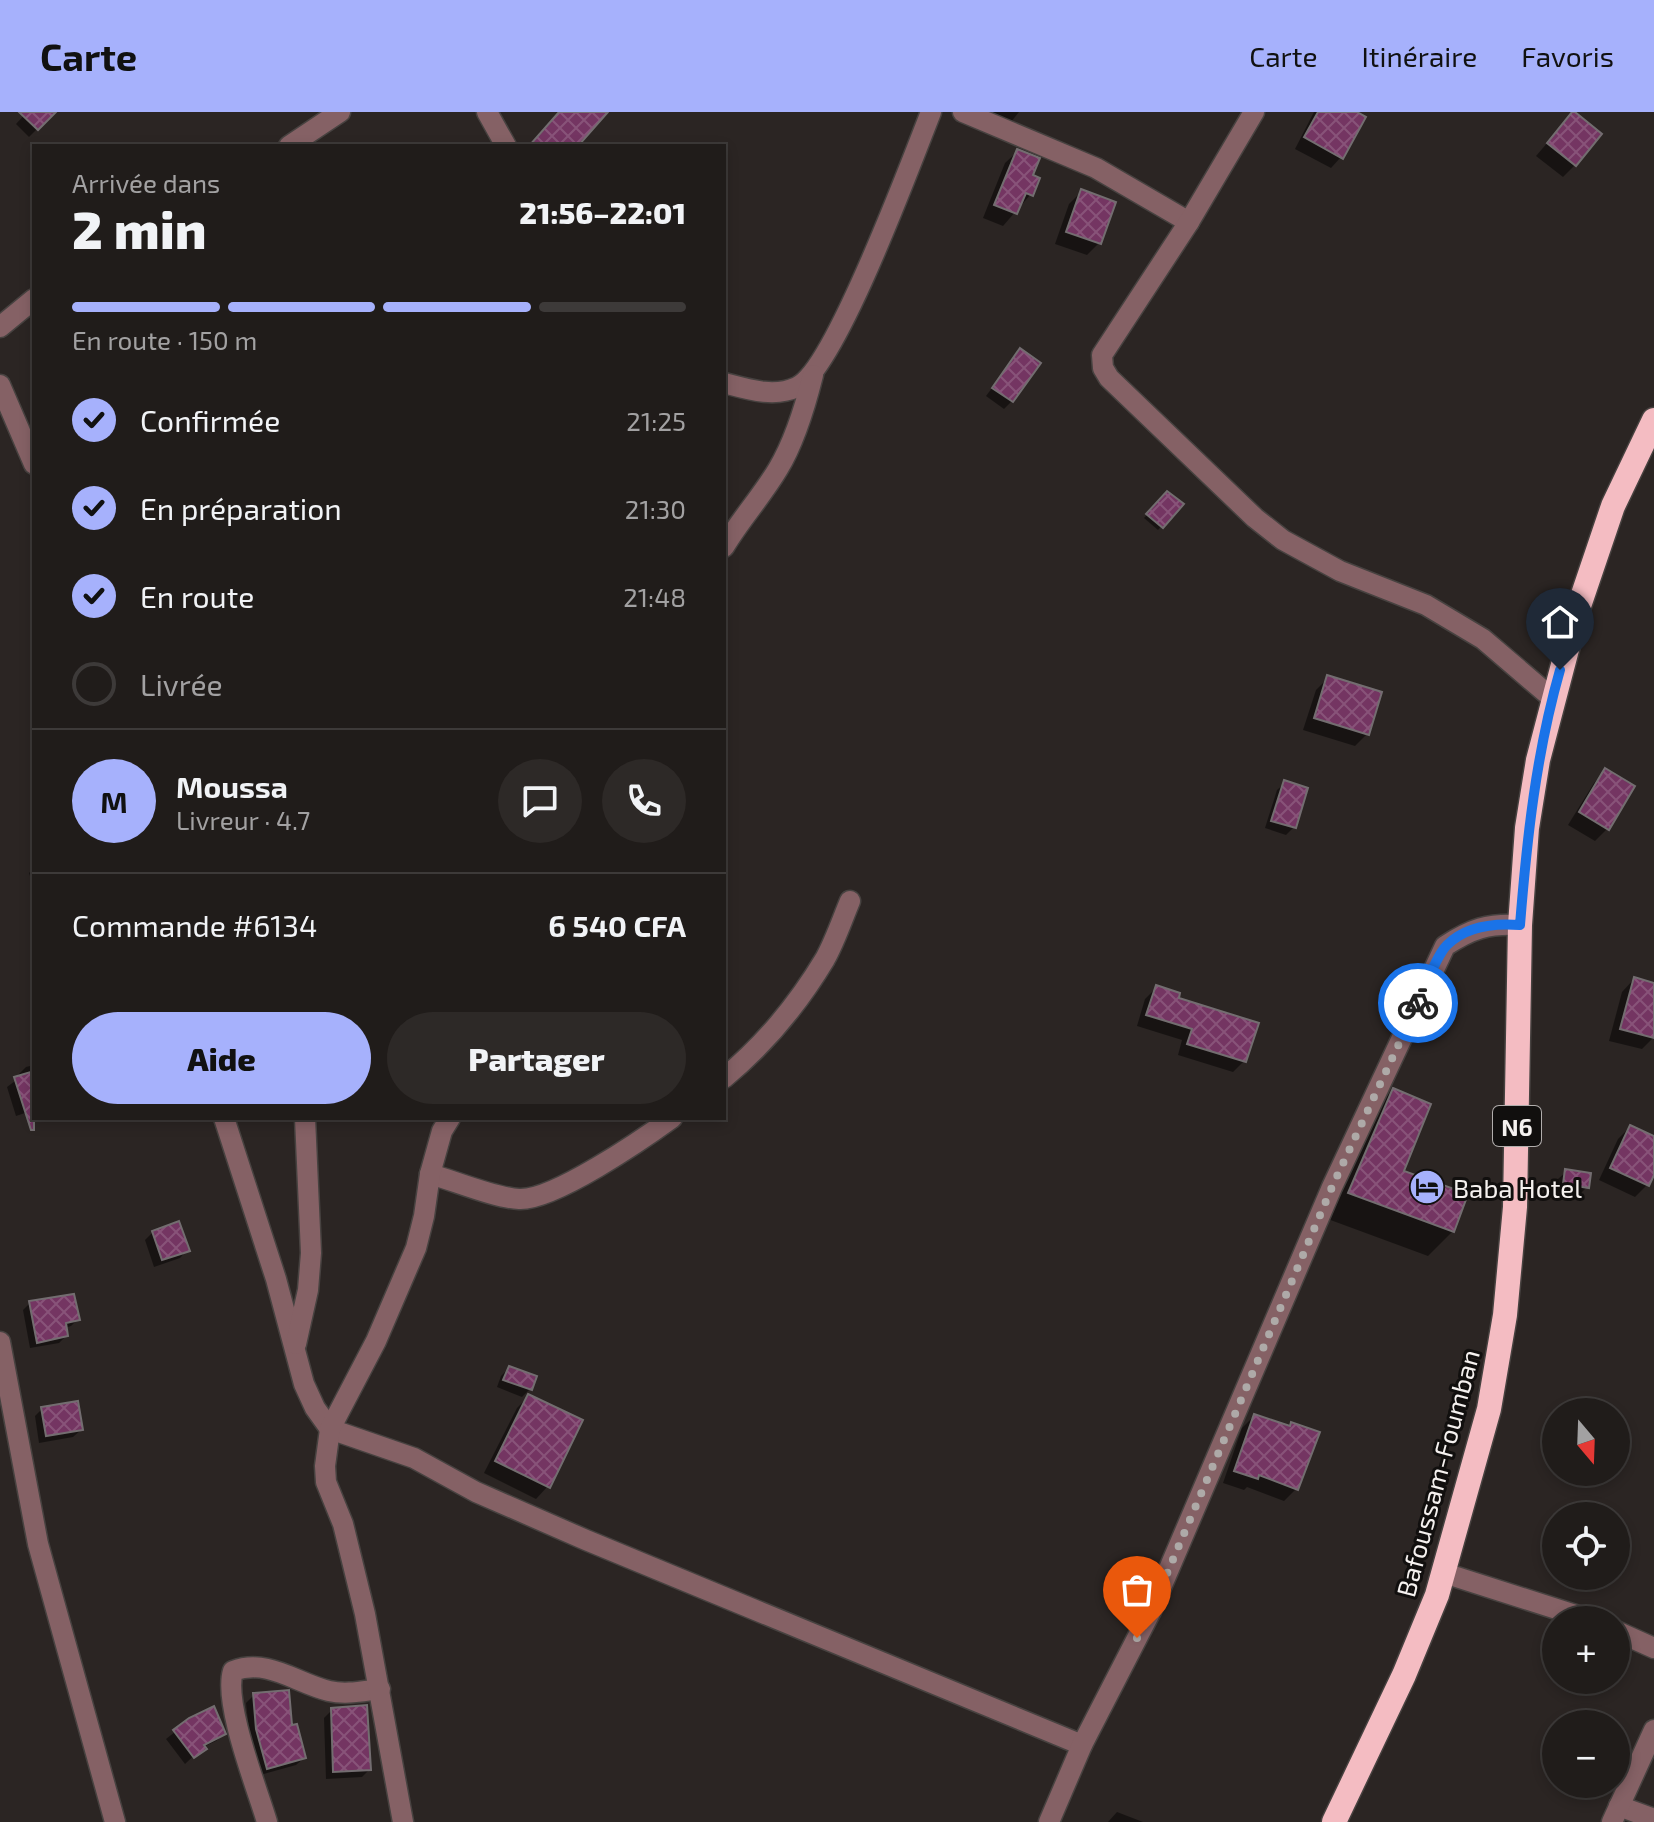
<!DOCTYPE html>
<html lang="fr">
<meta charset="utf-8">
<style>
:root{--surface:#201c1a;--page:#2d2927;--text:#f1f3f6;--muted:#a2a1a2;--line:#3d3a39;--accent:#a6b1fc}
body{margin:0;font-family:"Exo 2",sans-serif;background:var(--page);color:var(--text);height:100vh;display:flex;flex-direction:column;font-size:30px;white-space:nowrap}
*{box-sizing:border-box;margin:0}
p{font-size:26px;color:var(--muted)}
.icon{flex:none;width:44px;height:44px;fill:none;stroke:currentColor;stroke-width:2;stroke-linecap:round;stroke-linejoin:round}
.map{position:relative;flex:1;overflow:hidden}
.drawer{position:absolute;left:32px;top:32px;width:694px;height:976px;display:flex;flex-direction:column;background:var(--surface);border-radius:0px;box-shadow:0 4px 12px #0003,0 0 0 2px var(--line)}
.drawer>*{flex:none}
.needle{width:52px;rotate:161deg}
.buttons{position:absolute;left:1542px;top:1286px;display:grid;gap:16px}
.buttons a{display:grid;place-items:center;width:88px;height:88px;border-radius:50%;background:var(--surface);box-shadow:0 4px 12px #0003,0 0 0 2px var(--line);font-size:40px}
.pin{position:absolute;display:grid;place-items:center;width:68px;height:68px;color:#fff;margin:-82px -34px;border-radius:50% 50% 50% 0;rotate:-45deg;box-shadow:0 0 8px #0007}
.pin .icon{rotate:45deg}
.courier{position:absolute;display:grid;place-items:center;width:80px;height:80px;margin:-40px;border:6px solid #1a73e8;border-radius:50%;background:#fff;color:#222;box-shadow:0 2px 10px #0007}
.summary em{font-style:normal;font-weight:800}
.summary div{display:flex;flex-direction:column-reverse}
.summary{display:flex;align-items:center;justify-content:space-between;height:136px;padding:0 40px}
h1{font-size:52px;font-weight:800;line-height:60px}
.bar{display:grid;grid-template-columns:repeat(4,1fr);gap:12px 8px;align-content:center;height:96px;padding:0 40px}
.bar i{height:10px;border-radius:6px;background:var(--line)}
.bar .current{background:var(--accent)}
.bar p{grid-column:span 4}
.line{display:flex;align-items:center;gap:20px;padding:0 40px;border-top:2px solid var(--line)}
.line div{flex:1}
.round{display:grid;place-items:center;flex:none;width:84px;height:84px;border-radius:42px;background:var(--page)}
ol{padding:0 40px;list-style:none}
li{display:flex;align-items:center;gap:24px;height:88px}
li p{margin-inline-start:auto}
li .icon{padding:8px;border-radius:50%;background:var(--accent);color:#111;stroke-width:4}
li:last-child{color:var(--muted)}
li i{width:44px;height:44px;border:4px solid var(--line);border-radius:50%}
.cta{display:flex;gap:16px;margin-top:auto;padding:16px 40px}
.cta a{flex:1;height:92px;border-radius:48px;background:var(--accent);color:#111;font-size:32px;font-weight:800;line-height:92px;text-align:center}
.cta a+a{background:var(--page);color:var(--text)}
header{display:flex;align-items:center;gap:48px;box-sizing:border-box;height:112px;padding:0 40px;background:var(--accent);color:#111}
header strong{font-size:38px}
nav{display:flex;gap:44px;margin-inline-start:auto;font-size:28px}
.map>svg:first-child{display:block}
</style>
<header>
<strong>Carte</strong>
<nav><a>Carte</a><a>Itinéraire</a><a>Favoris</a></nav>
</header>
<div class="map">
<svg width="1654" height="1710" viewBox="0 0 1654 1710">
<defs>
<pattern id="building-cross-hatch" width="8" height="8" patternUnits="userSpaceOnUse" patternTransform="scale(2)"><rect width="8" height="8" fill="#743562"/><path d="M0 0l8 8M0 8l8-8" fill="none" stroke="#885379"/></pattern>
</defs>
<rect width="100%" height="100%" fill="#2b2523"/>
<g fill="#0007">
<polygon points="27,0 54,0 29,25 16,12"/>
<polygon points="956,0 1019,0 1003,20"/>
<polygon points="1314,0 1360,0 1341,45 1331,56 1295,37"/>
<polygon points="1573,1 1575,53 1563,65 1536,44"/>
<polygon points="1018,39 1031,64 1031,82 1003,114 983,106 1005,51"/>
<polygon points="1081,80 1099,131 1087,143 1055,132 1069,92"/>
<polygon points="1020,239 1012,289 1004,297 986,284"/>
<polygon points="1167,382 1181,392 1158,418 1144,406"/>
<polygon points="1328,566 1367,622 1355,634 1303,618 1316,578"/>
<polygon points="1606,658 1607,717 1595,729 1568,713 1594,671"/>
<polygon points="1285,671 1294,715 1286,723 1265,716 1277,678"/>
<polygon points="34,756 34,775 29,761"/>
<polygon points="1634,867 1654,873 1654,925 1642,937 1609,929 1622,880"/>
<polygon points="1156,876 1176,887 1244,949 1233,960 1178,943 1182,928 1137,914 1145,887"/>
<polygon points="34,953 34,998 16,1004 7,975 19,966 18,963 26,955"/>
<polygon points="1393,978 1401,1060 1453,1119 1428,1144 1325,1106 1368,1003"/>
<polygon points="1630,1015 1654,1026 1654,1058 1647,1073 1635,1085 1599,1068 1618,1027"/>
<polygon points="1566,1060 1587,1075 1579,1083 1556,1079 1558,1067"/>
<polygon points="153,1120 187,1138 180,1146 154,1155 145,1128"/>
<polygon points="30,1191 77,1208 71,1214 64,1216 66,1224 59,1231 30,1236 23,1198"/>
<polygon points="509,1256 530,1277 522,1285 497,1275 501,1264"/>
<polygon points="529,1284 548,1374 536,1387 484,1361 517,1296"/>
<polygon points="42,1297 81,1318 73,1325 39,1331 35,1304"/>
<polygon points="1254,1304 1288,1315 1292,1312 1297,1376 1284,1389 1247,1375 1244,1378 1223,1371 1242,1316"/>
<polygon points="254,1583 290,1616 304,1646 296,1653 260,1663 250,1626 246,1591"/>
<polygon points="332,1598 369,1658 362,1665 326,1667 324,1606"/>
<polygon points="190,1608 224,1622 216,1629 203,1635 185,1652 166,1627"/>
<polygon points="1117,1700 1143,1710 1108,1710"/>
</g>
<g fill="url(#building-cross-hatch)" stroke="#736d70" stroke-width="2">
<polygon points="19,0 56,0 38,18"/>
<polygon points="559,0 608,0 578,34 529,34"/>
<polygon points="1318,0 1357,0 1366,5 1343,47 1304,25"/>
<polygon points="1572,0 1575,0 1602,22 1576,54 1547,31"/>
<polygon points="1017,37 1040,46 1033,63 1040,66 1033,84 1026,81 1017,102 994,93"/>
<polygon points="1081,77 1116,90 1101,132 1066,120"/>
<polygon points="1020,236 1041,251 1013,290 992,276"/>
<polygon points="1167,379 1184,392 1163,416 1146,402"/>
<polygon points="1327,563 1382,580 1369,623 1314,606"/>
<polygon points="1605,656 1635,674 1609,718 1579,700"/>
<polygon points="1284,668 1308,676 1296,716 1271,709"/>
<polygon points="1634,865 1654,871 1654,926 1620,917"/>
<polygon points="1156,873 1180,881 1179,886 1259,911 1246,950 1187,932 1192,917 1146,903"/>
<polygon points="34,959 34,1018 31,1018 14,965"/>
<polygon points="1393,976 1431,992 1404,1059 1468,1082 1454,1120 1348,1081"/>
<polygon points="1630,1013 1654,1024 1654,1063 1649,1074 1610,1056"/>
<polygon points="1565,1057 1591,1061 1589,1076 1563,1072"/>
<polygon points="179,1109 190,1139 162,1148 152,1119"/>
<polygon points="74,1182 80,1208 66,1211 68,1224 37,1231 29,1189"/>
<polygon points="509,1254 537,1264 532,1278 503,1268"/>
<polygon points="528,1282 583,1308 550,1376 495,1349"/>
<polygon points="78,1289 83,1318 46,1324 41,1295"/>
<polygon points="1254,1302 1290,1314 1291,1310 1320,1320 1298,1378 1259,1363 1258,1367 1234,1359"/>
<polygon points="289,1578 292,1613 297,1612 306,1646 267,1657 256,1617 253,1581"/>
<polygon points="367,1593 371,1658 333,1660 331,1596"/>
<polygon points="214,1594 226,1622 204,1633 207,1637 194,1646 173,1618 189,1606"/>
</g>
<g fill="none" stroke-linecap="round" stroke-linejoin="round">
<defs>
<g id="minor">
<polyline points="487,0 506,34"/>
<polyline points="963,0 1096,56 1189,110"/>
<polyline points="1254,0 1189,110 1102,243 1103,256 1109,266 1255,406 1283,428 1340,459 1426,493 1483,527 1552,586"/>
<polyline points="289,34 340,0"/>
<polyline points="0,215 34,187"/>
<path d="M 724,271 C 747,277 774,286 797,275 C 835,257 912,48 931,0"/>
<polyline points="0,273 34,352"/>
<path d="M 724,435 C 740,408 762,384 778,357 C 795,329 805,295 813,263"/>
<path d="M 724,966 C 764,933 798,892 825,847 C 835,829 842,808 850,789"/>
<polyline points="224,1006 276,1167 304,1272 315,1296 330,1317 414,1346 476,1380 586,1428 1082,1633"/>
<path d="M 430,1062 C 455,1069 495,1086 519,1087 C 553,1089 643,1027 672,1006"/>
<polyline points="0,1230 38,1432 115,1710"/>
<polyline points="296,1232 308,1178 311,1141 305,1006"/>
<polyline points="1444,1461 1591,1508"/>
<polyline points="1616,1519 1654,1536"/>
<polyline points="1619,1694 1654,1707"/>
<path d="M 267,1710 C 257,1676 223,1591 233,1559 C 268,1546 296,1571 329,1579 C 346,1583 363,1579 380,1577"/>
<polyline points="403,1710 365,1502 343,1412 326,1370 325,1354 330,1317 376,1229 416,1136 424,1104 430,1062 442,1019 450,1006"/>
<path d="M 1049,1710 L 1082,1633 L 1151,1499 L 1332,1075 L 1445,834 C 1471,817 1488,811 1520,813"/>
<polyline points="1612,1710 1654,1618"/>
</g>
<polyline id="highway" points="1334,1710 1404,1563 1437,1483 1489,1297 1505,1203 1515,1095 1520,813 1527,716 1538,648 1576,503 1613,394 1654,308"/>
</defs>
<use href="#minor" stroke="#474240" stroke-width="23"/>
<use href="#highway" stroke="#474240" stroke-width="27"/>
<use href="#minor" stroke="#856165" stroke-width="20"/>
<use href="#highway" stroke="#f4bcc2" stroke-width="24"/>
</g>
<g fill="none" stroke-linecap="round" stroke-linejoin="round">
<polyline stroke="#aeaaa8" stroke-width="8" stroke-dasharray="0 14.4" points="1137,1526 1151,1499 1332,1075 1418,891"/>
<path stroke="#1a73e8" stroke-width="10" d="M 1418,891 C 1425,876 1436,844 1447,833 C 1466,814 1495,811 1520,813 C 1527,726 1536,642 1560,558"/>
</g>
<defs>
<symbol id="hotel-disc" viewBox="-11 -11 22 22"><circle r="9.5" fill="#a6b1fc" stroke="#110f0e"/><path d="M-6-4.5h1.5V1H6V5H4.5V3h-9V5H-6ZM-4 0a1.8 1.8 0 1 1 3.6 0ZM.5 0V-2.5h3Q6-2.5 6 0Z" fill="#111"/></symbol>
</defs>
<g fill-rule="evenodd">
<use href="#hotel-disc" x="1407" y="1055" width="40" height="40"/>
</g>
<g text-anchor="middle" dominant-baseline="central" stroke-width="6" stroke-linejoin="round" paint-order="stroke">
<rect fill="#110f0e" stroke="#b1adac" stroke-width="2" x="1493" y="994" width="48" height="40" rx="6"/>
<g font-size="24" font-weight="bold" fill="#f5f1ef">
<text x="1517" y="1014">N6</text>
</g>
<g font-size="26" fill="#f5f1ef" stroke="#110f0e" text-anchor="start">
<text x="1453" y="1075">Baba Hotel</text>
</g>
<g font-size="26" fill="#f5f1ef" stroke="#110f0e">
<text transform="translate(1437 1361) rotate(-75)">Bafoussam-Foumban</text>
</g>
</g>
</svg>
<div class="buttons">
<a><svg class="needle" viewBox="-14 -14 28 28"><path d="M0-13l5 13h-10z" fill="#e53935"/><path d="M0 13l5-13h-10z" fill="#a2a1a2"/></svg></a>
<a><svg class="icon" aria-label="locate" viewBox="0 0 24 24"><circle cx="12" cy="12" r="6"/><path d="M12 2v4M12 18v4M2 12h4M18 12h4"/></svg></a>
<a>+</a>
<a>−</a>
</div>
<div class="pin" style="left:1137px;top:1526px;background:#ea580c"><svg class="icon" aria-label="bag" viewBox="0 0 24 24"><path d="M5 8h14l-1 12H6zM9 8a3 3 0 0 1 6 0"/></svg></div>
<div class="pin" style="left:1560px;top:558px;background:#1f2937"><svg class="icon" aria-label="home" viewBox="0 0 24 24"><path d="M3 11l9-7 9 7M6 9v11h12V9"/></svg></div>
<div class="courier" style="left:1418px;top:891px"><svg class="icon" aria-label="bike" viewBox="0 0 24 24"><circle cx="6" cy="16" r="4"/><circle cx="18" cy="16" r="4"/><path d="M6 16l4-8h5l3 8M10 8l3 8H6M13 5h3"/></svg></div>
<section class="drawer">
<div class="summary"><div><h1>2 min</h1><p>Arrivée dans</p></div><em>21:56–22:01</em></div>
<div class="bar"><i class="current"></i><i class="current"></i><i class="current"></i><i></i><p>En route · 150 m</p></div>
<ol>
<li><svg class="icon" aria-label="check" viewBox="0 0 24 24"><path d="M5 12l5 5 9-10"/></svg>Confirmée<p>21:25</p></li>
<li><svg class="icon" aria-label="check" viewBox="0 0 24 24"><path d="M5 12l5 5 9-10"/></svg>En préparation<p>21:30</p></li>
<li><svg class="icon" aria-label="check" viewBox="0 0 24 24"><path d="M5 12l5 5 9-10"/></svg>En route<p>21:48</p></li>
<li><i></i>Livrée</li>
</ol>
<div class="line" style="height:144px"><b class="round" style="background:var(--accent);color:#111">M</b><div><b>Moussa</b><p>Livreur · 4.7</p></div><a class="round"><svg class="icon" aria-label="chat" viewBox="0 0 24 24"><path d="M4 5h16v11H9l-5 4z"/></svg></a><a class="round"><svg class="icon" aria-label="phone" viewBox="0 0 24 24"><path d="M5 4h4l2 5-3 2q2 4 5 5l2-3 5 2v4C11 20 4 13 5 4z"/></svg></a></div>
<div class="line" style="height:104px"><div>Commande #6134</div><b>6 540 CFA</b></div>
<div class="cta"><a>Aide</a><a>Partager</a></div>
</section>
</div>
